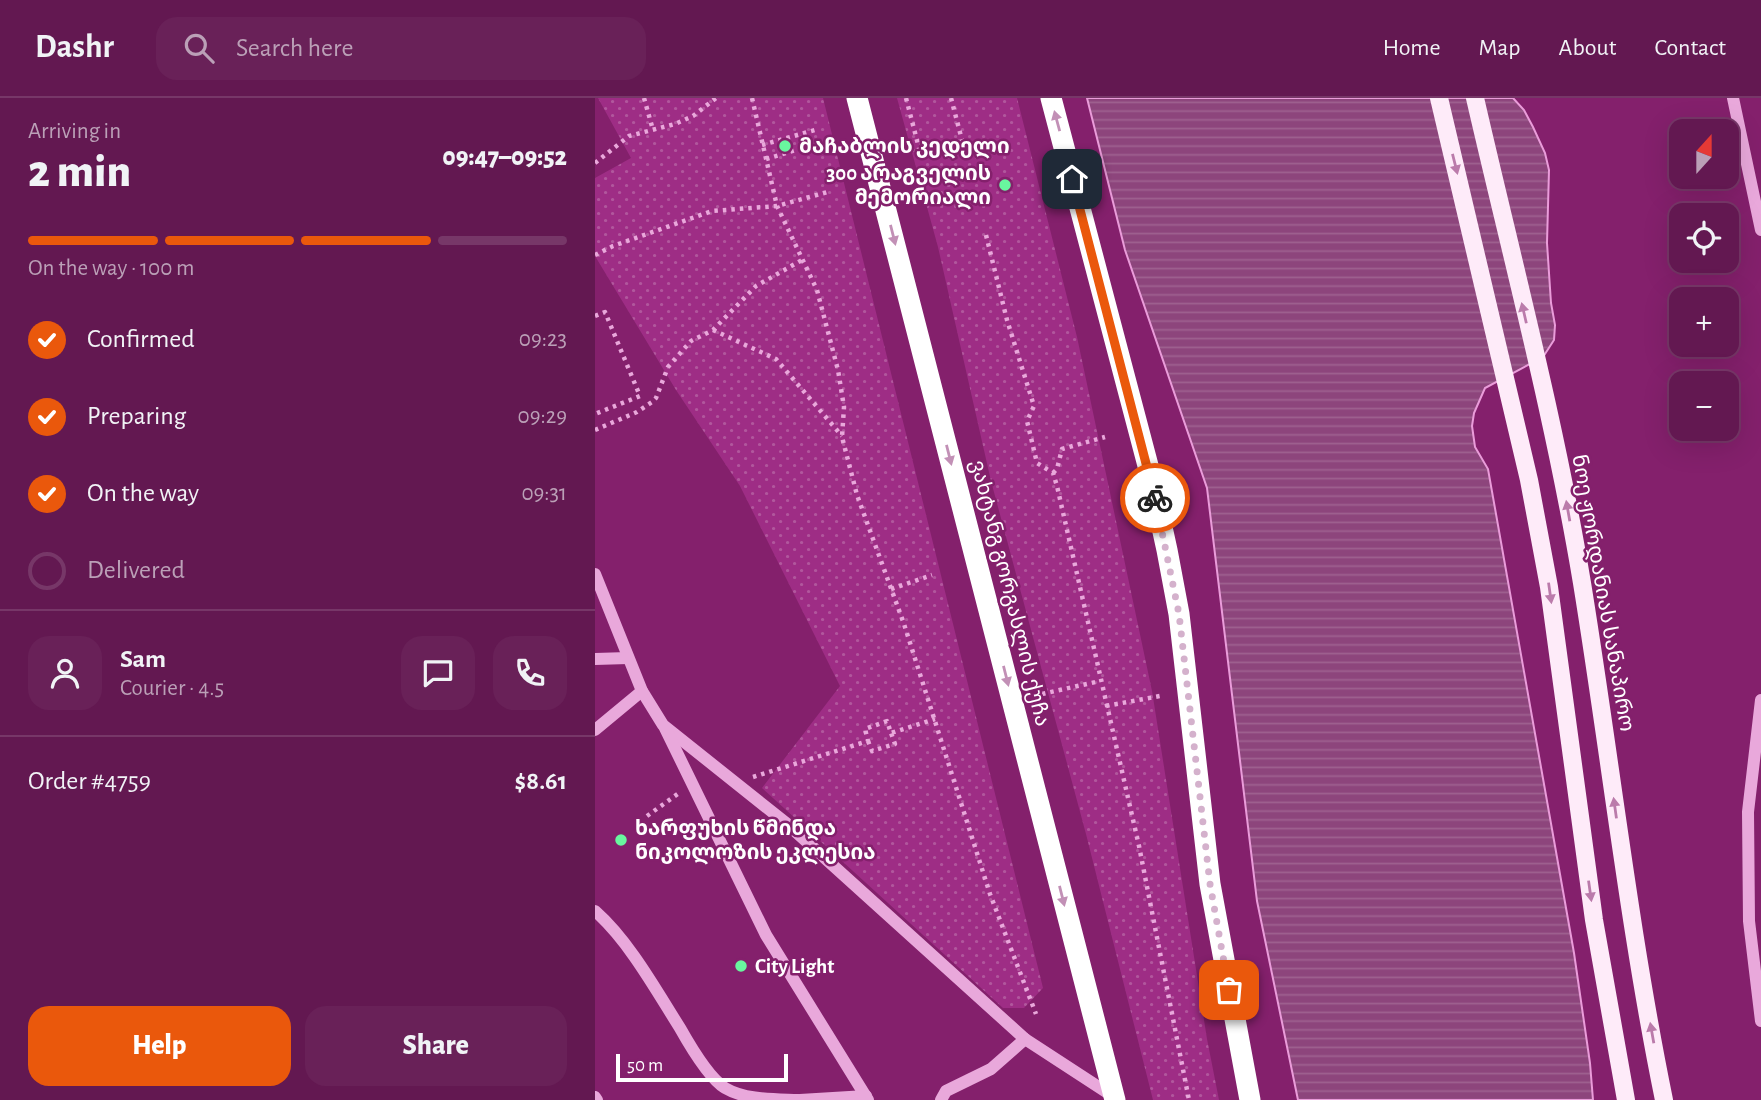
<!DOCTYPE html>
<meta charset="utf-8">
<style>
:root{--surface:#631851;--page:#692158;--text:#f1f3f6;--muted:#bba0b7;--line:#773768;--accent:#ea580c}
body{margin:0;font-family:"Alegreya Sans","Noto Sans Georgian",sans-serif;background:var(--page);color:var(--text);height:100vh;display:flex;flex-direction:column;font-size:26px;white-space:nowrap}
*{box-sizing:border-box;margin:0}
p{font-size:23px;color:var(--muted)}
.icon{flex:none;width:38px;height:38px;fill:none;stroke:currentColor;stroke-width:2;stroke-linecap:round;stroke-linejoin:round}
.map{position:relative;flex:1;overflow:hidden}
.sheet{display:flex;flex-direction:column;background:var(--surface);width:595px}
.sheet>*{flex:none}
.needle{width:46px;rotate:21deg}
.buttons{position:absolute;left:1074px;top:21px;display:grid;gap:14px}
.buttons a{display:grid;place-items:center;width:70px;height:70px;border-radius:14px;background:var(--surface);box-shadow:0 7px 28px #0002,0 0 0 2px var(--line);font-size:35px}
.scale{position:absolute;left:21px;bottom:18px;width:172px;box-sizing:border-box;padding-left:7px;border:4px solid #fff;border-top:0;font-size:19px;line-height:24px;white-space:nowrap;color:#fff;-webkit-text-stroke:5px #84206c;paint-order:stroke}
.pin{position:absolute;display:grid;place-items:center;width:60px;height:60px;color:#fff;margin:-30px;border-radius:14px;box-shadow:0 4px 10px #0006}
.courier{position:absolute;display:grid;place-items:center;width:70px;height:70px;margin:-35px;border:5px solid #ea580c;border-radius:50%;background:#fff;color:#222;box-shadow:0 2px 9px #0007}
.summary em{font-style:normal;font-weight:800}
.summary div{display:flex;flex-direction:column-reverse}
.summary{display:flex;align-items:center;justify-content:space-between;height:119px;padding:0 28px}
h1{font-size:46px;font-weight:800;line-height:52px}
.bar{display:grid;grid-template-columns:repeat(4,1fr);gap:10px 7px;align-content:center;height:84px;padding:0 28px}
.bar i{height:9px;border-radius:5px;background:var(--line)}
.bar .selected{background:var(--accent)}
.bar p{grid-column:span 4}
.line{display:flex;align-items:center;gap:18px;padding:0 28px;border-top:2px solid var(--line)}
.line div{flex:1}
.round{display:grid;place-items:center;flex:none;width:74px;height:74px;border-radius:21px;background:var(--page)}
ol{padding:0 28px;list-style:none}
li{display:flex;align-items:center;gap:21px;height:77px}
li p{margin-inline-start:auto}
li .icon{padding:7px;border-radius:50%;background:var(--accent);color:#fff;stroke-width:4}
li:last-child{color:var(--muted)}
li i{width:38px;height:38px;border:4px solid var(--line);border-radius:50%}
.cta{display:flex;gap:14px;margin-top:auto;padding:14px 28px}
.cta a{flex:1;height:80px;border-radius:21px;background:var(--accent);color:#fff;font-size:28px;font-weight:800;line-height:80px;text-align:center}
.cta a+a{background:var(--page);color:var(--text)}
header{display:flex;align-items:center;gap:42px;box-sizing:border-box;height:98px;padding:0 35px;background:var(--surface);border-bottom:2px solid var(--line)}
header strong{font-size:33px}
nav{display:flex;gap:38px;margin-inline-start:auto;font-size:24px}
.search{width:490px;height:63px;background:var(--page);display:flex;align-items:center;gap:18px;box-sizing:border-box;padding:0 24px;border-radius:21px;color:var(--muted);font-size:26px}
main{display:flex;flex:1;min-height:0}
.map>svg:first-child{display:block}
</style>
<header>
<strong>Dashr</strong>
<div class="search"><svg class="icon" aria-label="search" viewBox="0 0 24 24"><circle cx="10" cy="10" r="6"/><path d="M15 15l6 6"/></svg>Search here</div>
<nav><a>Home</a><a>Map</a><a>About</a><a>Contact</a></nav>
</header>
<main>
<section class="sheet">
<div class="summary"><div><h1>2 min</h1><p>Arriving in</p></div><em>09:47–09:52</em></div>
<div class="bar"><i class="selected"></i><i class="selected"></i><i class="selected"></i><i></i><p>On the way · 100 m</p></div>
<ol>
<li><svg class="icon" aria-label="check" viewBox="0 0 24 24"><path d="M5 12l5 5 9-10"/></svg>Confirmed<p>09:23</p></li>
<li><svg class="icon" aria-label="check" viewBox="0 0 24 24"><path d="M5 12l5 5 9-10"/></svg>Preparing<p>09:29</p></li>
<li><svg class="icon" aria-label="check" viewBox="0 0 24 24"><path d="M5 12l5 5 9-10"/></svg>On the way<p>09:31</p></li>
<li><i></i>Delivered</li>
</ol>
<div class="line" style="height:126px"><a class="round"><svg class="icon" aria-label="person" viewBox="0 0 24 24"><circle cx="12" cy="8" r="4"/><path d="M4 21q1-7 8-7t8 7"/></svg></a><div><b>Sam</b><p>Courier · 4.5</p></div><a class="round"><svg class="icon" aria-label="chat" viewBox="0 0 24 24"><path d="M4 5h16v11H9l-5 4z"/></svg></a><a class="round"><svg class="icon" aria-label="phone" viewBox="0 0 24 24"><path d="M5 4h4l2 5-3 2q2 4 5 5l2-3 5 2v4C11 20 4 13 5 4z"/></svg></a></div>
<div class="line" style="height:91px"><div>Order #4759</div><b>$8.61</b></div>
<div class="cta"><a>Help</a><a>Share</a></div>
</section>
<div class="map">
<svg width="1166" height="1002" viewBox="0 0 1166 1002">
<defs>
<pattern id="green-dots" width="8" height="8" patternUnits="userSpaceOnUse" patternTransform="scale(1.75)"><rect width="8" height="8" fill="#9e2d85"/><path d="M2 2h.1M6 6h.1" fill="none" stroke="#b1579d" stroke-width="1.8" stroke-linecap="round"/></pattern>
<pattern id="water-rules" width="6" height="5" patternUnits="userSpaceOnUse" patternTransform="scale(1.75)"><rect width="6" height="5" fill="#8d457c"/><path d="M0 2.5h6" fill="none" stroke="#9e6190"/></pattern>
</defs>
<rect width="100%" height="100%" fill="#84206c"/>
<g fill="url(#green-dots)">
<polygon points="3,0 228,0 448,890 429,910 408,910 167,690 245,588 145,388 81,292 0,158 0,80 36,60"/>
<polygon points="302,0 422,0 482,239 557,593 612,941 624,1002 558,1002 491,736 396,383 343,149"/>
</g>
<polygon fill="url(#water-rules)" stroke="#ea9cda" stroke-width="2" points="492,0 918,0 929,12 938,29 950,55 954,72 952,145 956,205 960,227 959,242 948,259 890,290 879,315 877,328 880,349 893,371 979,855 995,965 998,1002 703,1002 662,803 612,390 530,152"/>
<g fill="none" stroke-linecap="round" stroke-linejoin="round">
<g stroke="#e9a8db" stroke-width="4.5" stroke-dasharray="3.5 5" stroke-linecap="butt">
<polyline points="49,0 58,32"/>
<polyline points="157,0 182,108 222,192 243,272 249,309 247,339 262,397 309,526 395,796 441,916"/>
<polyline points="311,0 325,54 367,43"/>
<polyline points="356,0 368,46"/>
<polyline points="167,47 220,32"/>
<polyline points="171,61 224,45"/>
<polyline points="0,65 34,38 80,26 98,18 121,0"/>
<polyline points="233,80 240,78"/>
<polyline points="391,137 412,222 439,308 432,323 442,365 458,375 462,388 544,748 594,1002"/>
<polyline points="0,157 18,148 117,113 182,108 236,93"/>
<polyline points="0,218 10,214 45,298 0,316"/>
<polyline points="118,232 181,261 247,338"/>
<polyline points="0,332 42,314 57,304 61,300 73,269 96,243 118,232 161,188 207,162"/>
<polyline points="458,375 462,371 467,351 510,339"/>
<polyline points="296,491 337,477"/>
<polyline points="447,596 505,583"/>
<polyline points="511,608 565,598"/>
<polyline points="273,643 277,653 300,646 296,635"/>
<polyline points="158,679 273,643 270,631 292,623 296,635 340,621"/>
<polyline points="52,718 84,695"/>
</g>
<g stroke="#e9a8db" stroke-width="12">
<polyline points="1138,0 1166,132"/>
<polyline points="0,476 47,593 68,627 191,725 430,941 519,999"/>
<polyline points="0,561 33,560"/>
<polyline points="1166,602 1153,714 1154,823 1166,923"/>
<polyline points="70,630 171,837 273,1002"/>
<polyline points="0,632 47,593"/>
<path d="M 0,813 C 34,843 61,892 85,930 C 94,946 114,980 130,990 C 150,1002 180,1001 203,1002"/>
<polyline points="0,999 2,1002"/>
<polyline points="205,1002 271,998"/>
<polyline points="346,1002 351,993 396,971 430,941"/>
</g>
<g stroke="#feebf9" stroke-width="18">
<polyline points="844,0 934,382 954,489 999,822 1031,1002"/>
<path d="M 880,0 C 917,161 960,322 987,485 C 1015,657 1034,831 1069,1002"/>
</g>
<g stroke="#fff" stroke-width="21">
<polyline points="262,0 520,1002"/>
<polyline points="456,0 556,379 572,452 584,516 615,786 655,1002"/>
</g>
</g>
<defs><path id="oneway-solid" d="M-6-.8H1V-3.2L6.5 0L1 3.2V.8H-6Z" transform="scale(1.75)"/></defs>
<g fill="#c290b6">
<use href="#oneway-solid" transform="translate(462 23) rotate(-105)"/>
<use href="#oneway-solid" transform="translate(298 137) rotate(76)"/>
<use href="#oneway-solid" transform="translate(354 357) rotate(76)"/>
<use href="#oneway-solid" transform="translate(411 578) rotate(76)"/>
<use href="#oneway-solid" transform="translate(467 798) rotate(76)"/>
</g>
<g fill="#bb7bab">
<use href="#oneway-solid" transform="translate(860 66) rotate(76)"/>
<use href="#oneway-solid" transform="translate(929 215) rotate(-103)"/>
<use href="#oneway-solid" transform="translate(973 413) rotate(-100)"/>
<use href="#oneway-solid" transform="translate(955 495) rotate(82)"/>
<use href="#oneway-solid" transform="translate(1020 710) rotate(-98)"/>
<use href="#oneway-solid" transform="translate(995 793) rotate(82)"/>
<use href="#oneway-solid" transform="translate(1057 935) rotate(-100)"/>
</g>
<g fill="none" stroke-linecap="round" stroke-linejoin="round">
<polyline stroke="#d4b1cc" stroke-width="7" stroke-dasharray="0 12.6" points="560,400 584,516 615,786 634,892"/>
<polyline stroke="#ea580c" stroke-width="9" points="477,81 560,400"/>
</g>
<g fill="#69f69f" stroke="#84206c" stroke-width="2.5">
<circle cx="190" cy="48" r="7"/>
<circle cx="410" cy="87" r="7"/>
<circle cx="26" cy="742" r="7"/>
<circle cx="146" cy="868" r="7"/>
</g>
<g text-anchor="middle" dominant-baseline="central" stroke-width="5" stroke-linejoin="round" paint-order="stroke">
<g font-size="21" font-weight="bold" fill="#fff" stroke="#84206c" text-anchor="start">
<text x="204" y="48">მაჩაბლის კედელი</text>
<text x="396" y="75" text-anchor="end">300 არაგველის<tspan x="396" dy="24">მემორიალი</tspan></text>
<text x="40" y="730">ხარფუხის წმინდა<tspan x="40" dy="24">ნიკოლოზის ეკლესია</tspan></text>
<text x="160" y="868">City Light</text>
</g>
<g font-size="21" fill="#fff" stroke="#84206c">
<text transform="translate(415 495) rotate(76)">ვახტანგ გორგასლის ქუჩა</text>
<text transform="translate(1008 495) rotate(80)">ნოე ჟორდანიას სანაპირო</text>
</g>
</g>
</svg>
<div class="buttons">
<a><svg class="needle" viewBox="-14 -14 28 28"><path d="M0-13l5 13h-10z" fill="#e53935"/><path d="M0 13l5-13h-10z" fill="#bba0b7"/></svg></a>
<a><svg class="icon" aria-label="locate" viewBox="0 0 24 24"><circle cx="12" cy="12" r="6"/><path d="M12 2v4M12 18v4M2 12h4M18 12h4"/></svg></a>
<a>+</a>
<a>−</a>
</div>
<div class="scale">50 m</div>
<div class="pin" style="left:634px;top:892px;background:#ea580c"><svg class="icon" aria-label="bag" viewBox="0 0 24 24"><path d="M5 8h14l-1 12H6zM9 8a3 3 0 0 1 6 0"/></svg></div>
<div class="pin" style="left:477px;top:81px;background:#1f2937"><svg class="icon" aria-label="home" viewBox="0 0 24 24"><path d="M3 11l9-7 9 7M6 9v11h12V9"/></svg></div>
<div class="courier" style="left:560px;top:400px"><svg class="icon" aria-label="bike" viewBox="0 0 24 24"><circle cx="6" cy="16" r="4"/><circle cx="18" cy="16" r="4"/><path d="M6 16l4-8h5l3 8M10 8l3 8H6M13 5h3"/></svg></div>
</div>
</main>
